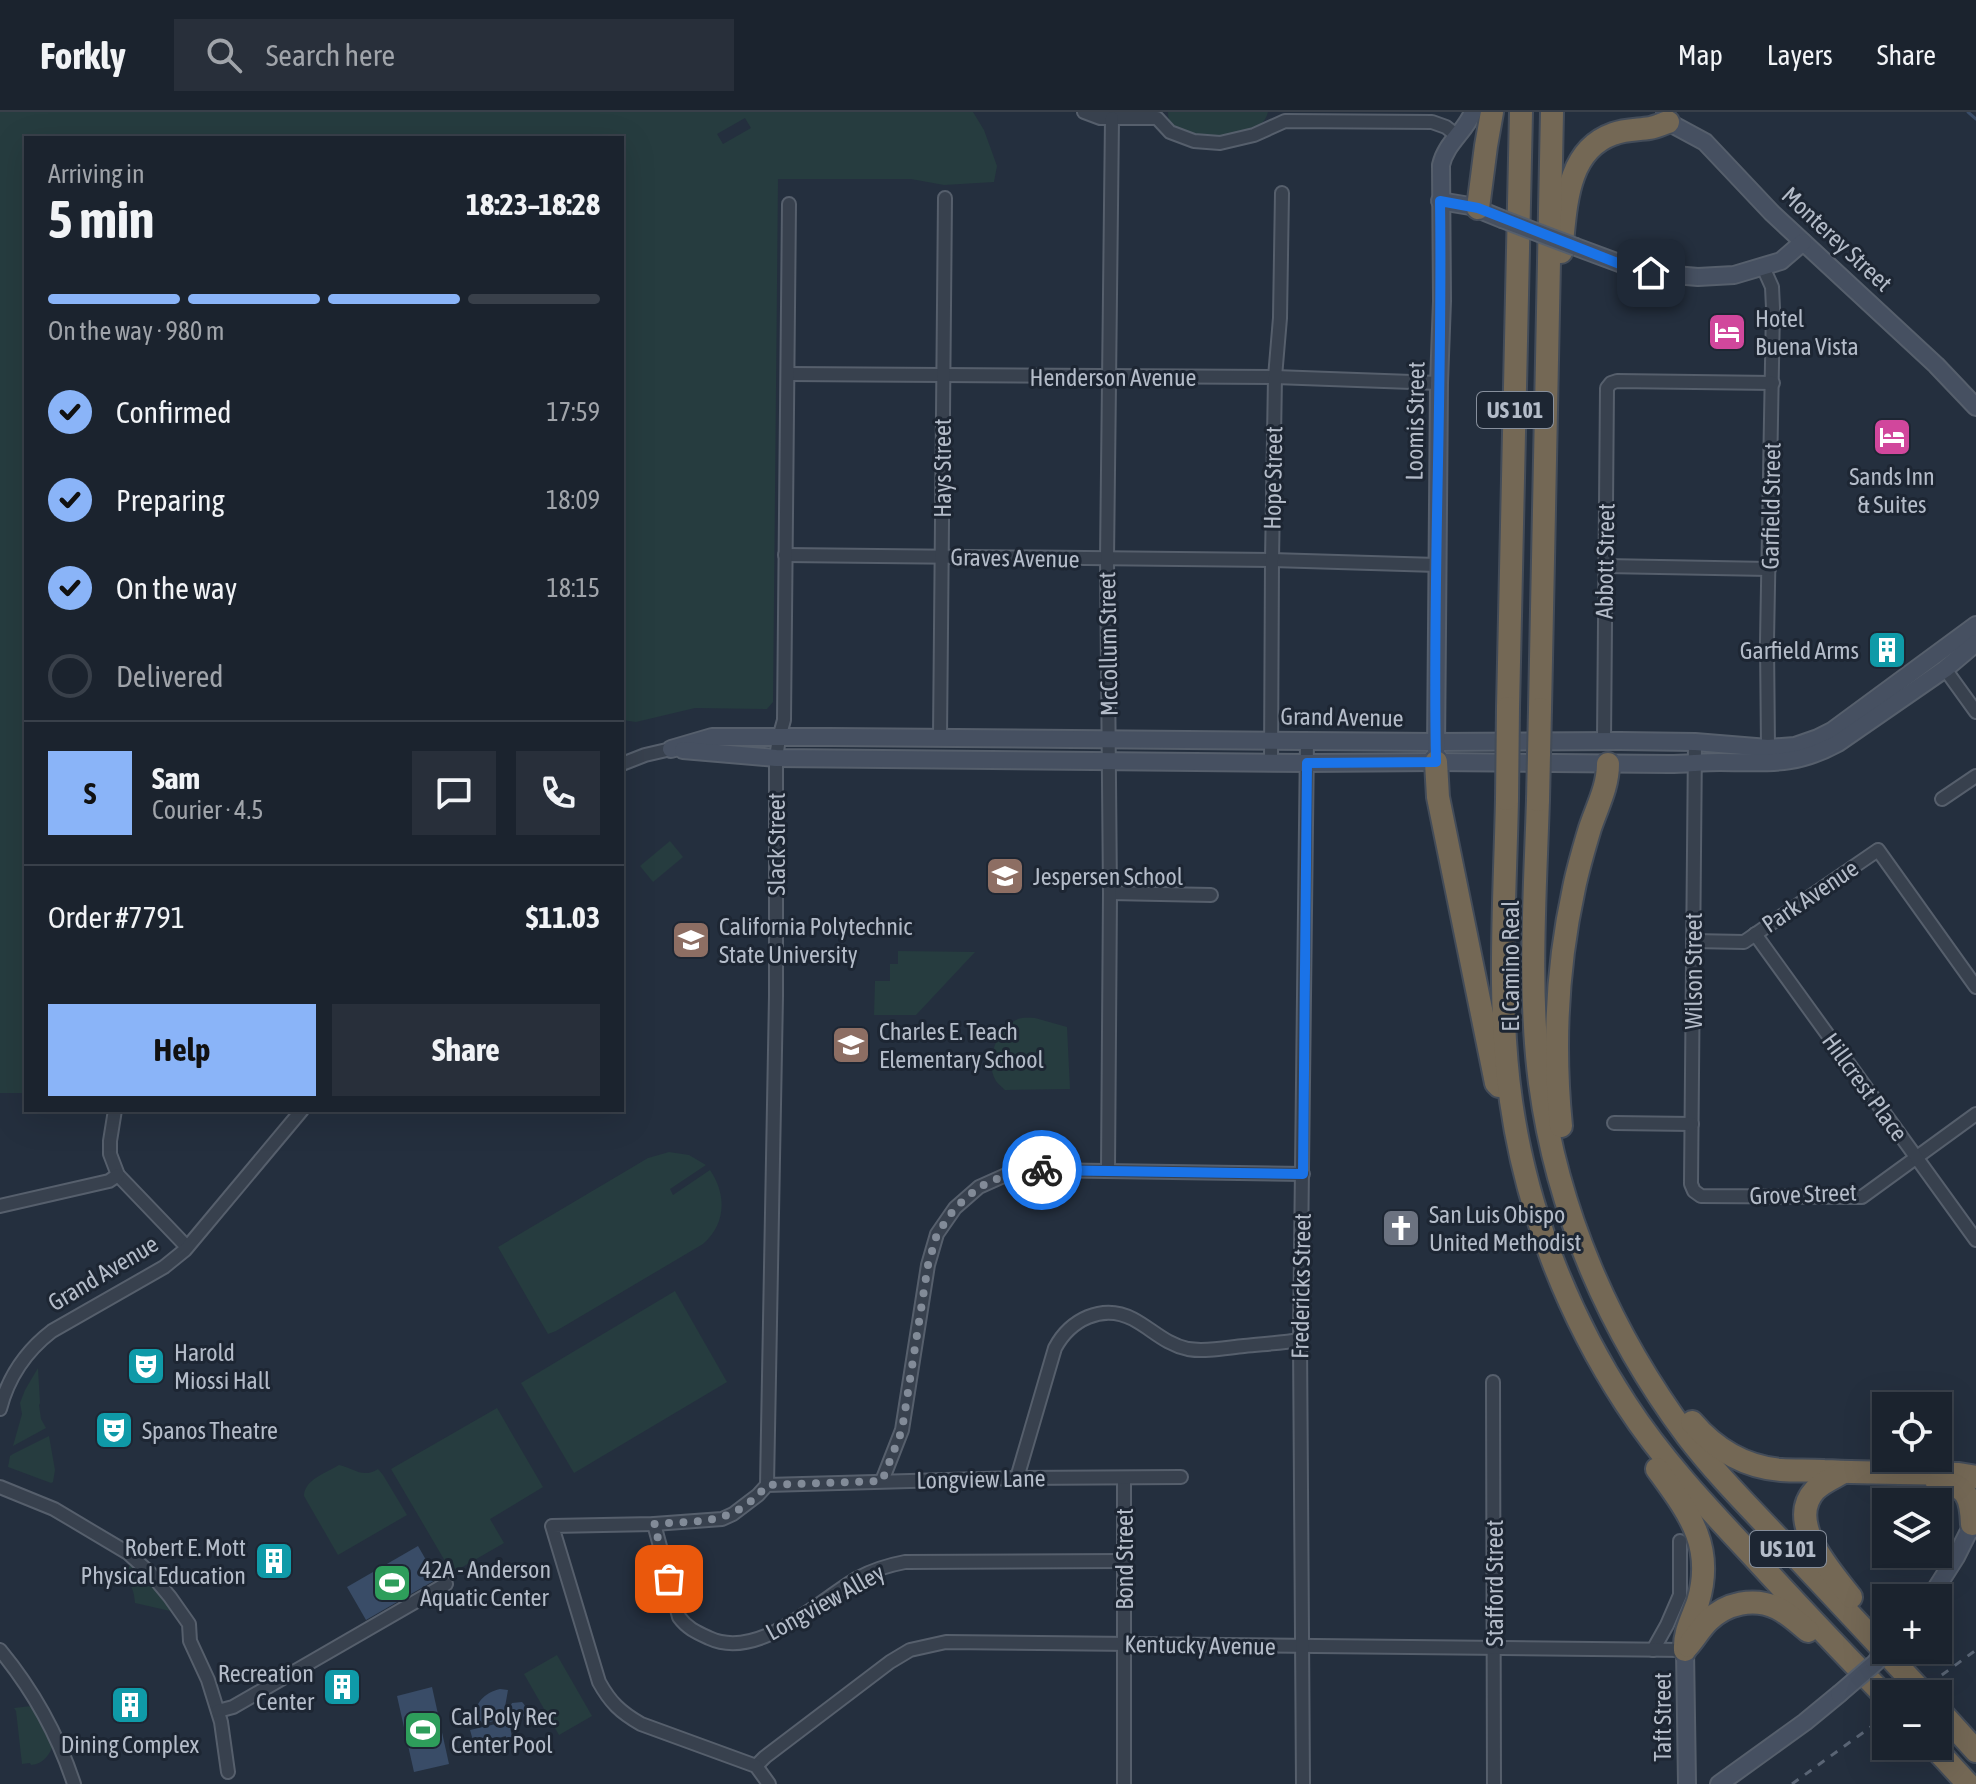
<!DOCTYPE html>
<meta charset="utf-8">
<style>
:root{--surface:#1b232e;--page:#282f3a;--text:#f1f3f6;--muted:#a0a4aa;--line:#39404a;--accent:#8ab4f8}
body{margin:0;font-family:"Asap Condensed",sans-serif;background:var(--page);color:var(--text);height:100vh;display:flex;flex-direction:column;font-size:30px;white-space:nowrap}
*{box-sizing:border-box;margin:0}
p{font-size:26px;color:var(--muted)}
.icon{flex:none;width:44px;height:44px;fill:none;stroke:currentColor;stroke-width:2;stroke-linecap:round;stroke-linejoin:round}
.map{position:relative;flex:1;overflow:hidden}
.panel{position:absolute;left:24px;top:24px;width:600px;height:976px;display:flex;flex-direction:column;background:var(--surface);border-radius:0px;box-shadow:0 8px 32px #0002,0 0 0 2px var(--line)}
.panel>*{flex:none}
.controls{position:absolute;left:1872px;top:1280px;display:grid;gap:16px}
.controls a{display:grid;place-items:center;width:80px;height:80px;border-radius:0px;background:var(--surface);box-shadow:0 8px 32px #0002,0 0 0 2px var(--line);font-size:40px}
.pin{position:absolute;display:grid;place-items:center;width:68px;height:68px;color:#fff;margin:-34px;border-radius:16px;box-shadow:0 4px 12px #0006}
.courier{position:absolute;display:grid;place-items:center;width:80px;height:80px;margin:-40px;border:6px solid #1a73e8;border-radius:50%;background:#fff;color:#222;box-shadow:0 2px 10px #0007}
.overview em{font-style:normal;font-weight:700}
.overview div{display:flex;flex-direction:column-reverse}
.overview{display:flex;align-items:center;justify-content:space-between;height:136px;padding:0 24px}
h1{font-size:52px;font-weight:700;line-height:60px}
.bar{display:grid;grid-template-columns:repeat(4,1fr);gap:12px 8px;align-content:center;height:96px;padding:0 24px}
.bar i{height:10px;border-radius:6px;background:var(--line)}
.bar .active{background:var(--accent)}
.bar p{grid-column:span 4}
.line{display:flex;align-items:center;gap:20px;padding:0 24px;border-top:2px solid var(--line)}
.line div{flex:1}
.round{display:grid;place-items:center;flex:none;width:84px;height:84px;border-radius:0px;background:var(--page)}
ol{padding:0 24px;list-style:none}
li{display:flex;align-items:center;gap:24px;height:88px}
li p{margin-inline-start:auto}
li .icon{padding:8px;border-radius:50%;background:var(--accent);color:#111;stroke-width:4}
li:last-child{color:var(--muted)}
li i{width:44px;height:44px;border:4px solid var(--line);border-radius:50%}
.cta{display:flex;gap:16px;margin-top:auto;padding:16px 24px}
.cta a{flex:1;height:92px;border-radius:0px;background:var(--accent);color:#111;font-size:32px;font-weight:700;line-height:92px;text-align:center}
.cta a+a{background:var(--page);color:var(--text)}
header{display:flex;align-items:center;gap:48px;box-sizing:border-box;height:112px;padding:0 40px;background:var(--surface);border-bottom:2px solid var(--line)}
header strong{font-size:38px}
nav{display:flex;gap:44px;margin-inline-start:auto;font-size:28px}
.search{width:560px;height:72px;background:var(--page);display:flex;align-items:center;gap:20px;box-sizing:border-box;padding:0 28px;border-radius:0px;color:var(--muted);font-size:30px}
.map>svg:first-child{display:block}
</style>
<header>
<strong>Forkly</strong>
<div class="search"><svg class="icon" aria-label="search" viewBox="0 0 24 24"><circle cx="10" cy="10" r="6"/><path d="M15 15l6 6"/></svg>Search here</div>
<nav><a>Map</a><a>Layers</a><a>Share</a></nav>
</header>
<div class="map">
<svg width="1976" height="1672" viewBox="0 0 1976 1672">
<rect width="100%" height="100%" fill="#242f3e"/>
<g fill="#263c3f" fill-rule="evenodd">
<path d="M 0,0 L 973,0 L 984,18 L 997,54 L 994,70 L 944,73 L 911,67 L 778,67 L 773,590 L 767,597 L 695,596 L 636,610 L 622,608 L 622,26 L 26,26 L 26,981 L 0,981 ZM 745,6 L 751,16 L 723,32 L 717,22 Z"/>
<path d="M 1168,0 L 1268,0 C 1262,28 1201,32 1179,21 C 1171,16 1168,9 1168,0 Z"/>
<polygon points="670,729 683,745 653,770 640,754"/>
<polygon points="898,839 975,840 916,903 874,903 875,869 890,869 890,852 898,852"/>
<path d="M 1035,906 L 1067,915 L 1070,977 L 1005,978 C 1002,975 998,972 996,969 C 984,950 997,917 1016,908 C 1021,905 1029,906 1035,906 Z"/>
<path d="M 669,1040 L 689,1043 L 706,1053 L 670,1077 L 673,1083 L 710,1058 C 727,1083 726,1112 703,1132 L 556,1219 L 548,1222 L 498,1135 L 648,1046 Z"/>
<polygon points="675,1179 727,1270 574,1361 521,1271"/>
<polygon points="38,1256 40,1291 39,1293 41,1307 46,1316 13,1334 22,1302 20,1291 25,1278"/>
<polygon points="497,1296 543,1375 490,1407 504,1431 452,1461 391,1357"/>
<polygon points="49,1324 55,1358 53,1370 51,1371 8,1355 10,1344 13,1342"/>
<path d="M 339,1353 C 354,1356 362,1367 378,1357 L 383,1363 L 407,1403 L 338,1443 L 304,1384 C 304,1368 326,1361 339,1353 Z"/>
<path d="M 136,1451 L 179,1501 L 135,1491 C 134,1479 132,1473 123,1465 L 126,1456 Z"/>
<polygon points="557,1543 592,1604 559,1623 524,1562"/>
<path d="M 31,1594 L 36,1594 L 54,1631 C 50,1642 44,1652 31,1653 L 30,1651 L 22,1652 L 16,1599 L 14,1596 Z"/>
</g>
<g fill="#394c67">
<polygon points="418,1434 437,1467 366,1508 347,1475"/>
<polygon points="432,1575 449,1652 414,1660 397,1584"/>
<path d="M 500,1577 L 508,1578 L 505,1595 L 506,1597 L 509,1597 L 512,1591 L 522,1590 C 528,1596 528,1603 520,1607 L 511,1603 L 508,1604 L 512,1625 L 506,1626 L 506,1624 L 474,1632 L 470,1618 L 500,1611 L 499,1608 L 475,1613 C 472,1595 482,1581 500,1577 Z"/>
</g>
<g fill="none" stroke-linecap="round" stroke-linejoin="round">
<polyline stroke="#394c67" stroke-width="3" points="1968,0 1976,7"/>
<defs>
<g id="street">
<polyline points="1084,0 1100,6 1157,6 1170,20 1194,29 1220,31 1254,23 1285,9 1432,10 1446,15 1456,23"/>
<polyline points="1763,155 1772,175 1773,196 1767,530 1768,636"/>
<polyline points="788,262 1275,265 1439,271"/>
<polyline points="785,443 1272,448 1437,453"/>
<polyline points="1605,454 1769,457"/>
<polyline points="1945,557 1976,600"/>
<polyline points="940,625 945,86"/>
<polyline points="1604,629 1607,276 1611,271 1617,269 1773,271"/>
<polyline points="1695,630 1691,1072 1694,1079 1701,1084 1862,1085 1976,1002"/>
<polyline points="1271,651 1272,448 1275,265 1280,206 1282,81"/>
<polyline points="622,652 645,643 671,637"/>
<polyline points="1942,687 1976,664"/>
<polyline points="1110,781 1211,783"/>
<polyline points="1755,822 1976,1128"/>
<polyline points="1693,829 1744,830 1878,738 1976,875"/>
<polyline points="115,998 110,1029 110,1042 118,1063 187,1135"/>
<polyline points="1614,1011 1692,1012"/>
<polyline points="1108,1058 1110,781 1107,447 1112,6"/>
<polyline points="0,1094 109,1069 118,1063"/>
<polyline points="1493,1270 1494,1672"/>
<path d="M 0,1297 C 8,1266 26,1239 52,1219 L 164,1155 L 185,1138 L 302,998"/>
<path d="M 1017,1366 L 1055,1236 C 1070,1208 1102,1191 1133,1207 C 1152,1217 1165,1232 1188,1237 C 1206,1240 1225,1236 1244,1234 C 1263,1232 1282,1231 1300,1228"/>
<polyline points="1124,1366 1124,1672"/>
<polyline points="882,1369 902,1318 928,1153 937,1122 955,1096 979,1075 1008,1062 1039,1058 1303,1062"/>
<polyline points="767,1373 776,884 776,646 779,626 784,608 789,92"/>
<polyline points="0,1375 54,1397 128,1441 151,1462 170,1485 189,1512 190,1529 208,1568 221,1610 228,1660"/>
<path d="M 654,1412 L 679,1505 C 687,1516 696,1520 709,1526 C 758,1549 817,1490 858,1466 C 873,1458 889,1453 905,1450 L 1124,1449"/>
<path d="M 0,1538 C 33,1578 58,1623 74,1672"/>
<polyline points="1653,1538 1667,1513 1680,1483 1680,1429"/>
<polyline points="218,1599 233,1595 446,1472"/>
<polyline points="756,1654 765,1645 890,1550 910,1538 946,1530 1685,1538"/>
<path d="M 769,1672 L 756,1654 L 641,1612 C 620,1600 610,1590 599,1570 L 552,1414 L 654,1412 L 722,1407 L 733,1402 L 758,1383 L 767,1373 L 1017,1366 L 1181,1365"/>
<polyline points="1303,1672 1300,1228 1307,628"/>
</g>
<g id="secondary">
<polyline points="1665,2 1668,10 1705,30 1772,101 1936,253 1976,295"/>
<polyline points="1440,89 1470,94 1502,107"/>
<polyline points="1576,135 1635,157 1651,161 1698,165 1734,163 1781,149 1803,130"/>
<polyline points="671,637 712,625 832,625 1435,630 1620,629 1695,630 1768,636 1795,634 1818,626 1832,619 1976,513"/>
<path d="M 683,638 L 776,646 L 1307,651 L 1436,650 L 1669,652 C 1686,652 1703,650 1720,650 C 1767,650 1794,655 1838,631 L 1945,557 L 1976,531"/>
<path d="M 1436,640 L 1439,271 L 1442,189 L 1441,53 C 1446,31 1465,20 1473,0"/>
<polyline points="1930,1486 1956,1445 1976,1405"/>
<polyline points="1685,1538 1687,1672"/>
<polyline points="1719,1672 1805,1610 1839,1582"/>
</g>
<g id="highway">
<polyline points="1478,96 1486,34 1492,0"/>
<path d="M 1561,140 C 1566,98 1565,39 1613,22 C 1626,17 1638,18 1650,16 C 1656,15 1662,12 1668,10"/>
<polyline points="1508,596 1521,0"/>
<polyline points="1540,597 1552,0"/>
<polyline points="1436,650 1438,685 1496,971 1499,974"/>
<path d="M 1507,687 C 1505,787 1497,890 1511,989 C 1526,1096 1567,1202 1626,1292 C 1661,1346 1705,1393 1749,1440 C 1794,1489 1840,1538 1886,1585"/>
<path d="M 1538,688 C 1535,782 1528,878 1540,971 C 1557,1100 1610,1220 1687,1324 C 1716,1362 1751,1397 1784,1432 C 1831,1482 1878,1532 1924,1582"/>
<path d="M 1561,1014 C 1553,934 1557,854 1574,776 C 1578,756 1584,736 1590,716 C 1597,695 1608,675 1608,652"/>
<path d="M 1692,1310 C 1715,1337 1745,1355 1781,1358 C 1795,1359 1810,1358 1824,1359 C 1869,1361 1914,1361 1959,1362 L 1976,1365"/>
<path d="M 1657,1357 C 1688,1400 1715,1433 1698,1490 C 1692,1507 1684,1520 1685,1538"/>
<path d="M 1842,1361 C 1833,1366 1823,1370 1815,1378 C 1785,1410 1831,1459 1851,1485"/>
<path d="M 1937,1371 C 1967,1371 1971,1386 1972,1412"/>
<path d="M 1688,1534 C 1695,1526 1700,1517 1708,1509 C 1726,1491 1754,1485 1777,1496 C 1789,1502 1798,1511 1808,1519"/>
<polyline points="1938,1597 1976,1639"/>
<polyline points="1933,1634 1968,1672"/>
</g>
</defs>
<use href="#street" stroke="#565f6c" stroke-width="16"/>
<use href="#secondary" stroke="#565f6c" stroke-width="20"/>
<use href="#highway" stroke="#434c59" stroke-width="26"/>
<use href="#street" stroke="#38414e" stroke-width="12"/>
<use href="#secondary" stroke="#465061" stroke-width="16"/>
<use href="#highway" stroke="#746855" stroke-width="22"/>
<g stroke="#5a6575" stroke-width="3" stroke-dasharray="8 8" stroke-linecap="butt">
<polyline points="1916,1582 1976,1538"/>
<polyline points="1792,1672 1886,1604"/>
</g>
<defs>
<g id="secondary-bridge">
<polyline points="1502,107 1576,135"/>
<polyline points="1839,1582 1875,1551 1886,1538"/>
</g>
<g id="highway-bridge">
<polyline points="1507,687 1508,596"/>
<polyline points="1538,688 1540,597"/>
</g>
</defs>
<use href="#secondary-bridge" stroke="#565f6c" stroke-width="20" stroke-linecap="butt"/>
<use href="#highway-bridge" stroke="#434c59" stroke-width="26" stroke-linecap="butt"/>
<use href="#secondary-bridge" stroke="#465061" stroke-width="16"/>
<use href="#highway-bridge" stroke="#746855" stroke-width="22"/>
</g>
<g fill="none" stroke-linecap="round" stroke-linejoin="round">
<path stroke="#828b98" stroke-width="8" stroke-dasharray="0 14.4" d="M 669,1467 L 654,1412 C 702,1408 733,1414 767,1373 L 882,1369 L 902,1318 L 928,1153 L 937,1122 L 955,1096 L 979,1075 L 1008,1062 L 1042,1058"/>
<path stroke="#1a73e8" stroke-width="10" d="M 1042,1058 L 1303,1062 L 1307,651 L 1436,650 C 1432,463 1443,276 1440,89 L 1478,96 L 1625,154 L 1651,161"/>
</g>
<defs>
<symbol id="hotel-square" viewBox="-11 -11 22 22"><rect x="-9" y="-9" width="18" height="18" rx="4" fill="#d1479c" stroke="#1d2633"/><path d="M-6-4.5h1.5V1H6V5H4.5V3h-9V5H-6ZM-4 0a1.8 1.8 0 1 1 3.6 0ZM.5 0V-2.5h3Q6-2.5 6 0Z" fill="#fff"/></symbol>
<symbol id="building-square" viewBox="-11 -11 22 22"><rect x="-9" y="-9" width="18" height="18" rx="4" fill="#0f9aa8" stroke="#1d2633"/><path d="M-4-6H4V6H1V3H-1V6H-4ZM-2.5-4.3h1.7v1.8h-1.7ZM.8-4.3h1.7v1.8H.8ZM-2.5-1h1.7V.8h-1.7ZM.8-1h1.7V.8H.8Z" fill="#fff"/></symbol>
<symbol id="school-square" viewBox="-11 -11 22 22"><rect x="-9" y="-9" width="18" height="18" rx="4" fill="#8d6e63" stroke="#1d2633"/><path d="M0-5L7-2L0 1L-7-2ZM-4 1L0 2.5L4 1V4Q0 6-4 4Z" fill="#fff"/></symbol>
<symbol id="university-square" viewBox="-11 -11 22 22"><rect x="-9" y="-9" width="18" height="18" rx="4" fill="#8d6e63" stroke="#1d2633"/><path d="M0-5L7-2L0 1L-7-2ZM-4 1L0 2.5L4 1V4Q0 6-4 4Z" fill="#fff"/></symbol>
<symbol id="church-square" viewBox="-11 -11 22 22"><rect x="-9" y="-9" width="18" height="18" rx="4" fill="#6b7280" stroke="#1d2633"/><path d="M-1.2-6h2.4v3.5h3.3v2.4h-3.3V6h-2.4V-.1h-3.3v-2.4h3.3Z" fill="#fff"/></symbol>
<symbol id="theatre-square" viewBox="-11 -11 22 22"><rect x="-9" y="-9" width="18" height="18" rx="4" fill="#0f9aa8" stroke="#1d2633"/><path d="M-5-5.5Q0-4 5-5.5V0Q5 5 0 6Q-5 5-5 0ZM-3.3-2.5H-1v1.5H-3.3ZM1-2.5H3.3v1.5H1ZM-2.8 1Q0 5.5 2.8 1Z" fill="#fff"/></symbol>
<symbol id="stadium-square" viewBox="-11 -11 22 22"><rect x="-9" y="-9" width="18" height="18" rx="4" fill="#2e9e5b" stroke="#1d2633"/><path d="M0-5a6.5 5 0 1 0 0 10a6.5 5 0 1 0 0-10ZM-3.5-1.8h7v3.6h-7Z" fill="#fff"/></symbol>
</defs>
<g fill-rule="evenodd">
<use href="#hotel-square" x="1705" y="198" width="44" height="44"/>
<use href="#hotel-square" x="1870" y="303" width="44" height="44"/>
<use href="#building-square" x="1865" y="516" width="44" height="44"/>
<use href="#school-square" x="983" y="742" width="44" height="44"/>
<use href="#university-square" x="669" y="806" width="44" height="44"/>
<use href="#school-square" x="829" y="911" width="44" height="44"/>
<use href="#church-square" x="1379" y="1094" width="44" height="44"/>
<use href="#theatre-square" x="124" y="1232" width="44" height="44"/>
<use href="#theatre-square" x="92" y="1296" width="44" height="44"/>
<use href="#building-square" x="252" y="1427" width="44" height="44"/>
<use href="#stadium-square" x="370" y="1449" width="44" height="44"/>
<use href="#building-square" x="320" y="1553" width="44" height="44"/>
<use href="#building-square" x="108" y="1571" width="44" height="44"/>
<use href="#stadium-square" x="401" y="1596" width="44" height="44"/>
</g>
<g text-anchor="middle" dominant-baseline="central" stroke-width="6" stroke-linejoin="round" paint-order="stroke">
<g fill="#1d2633" stroke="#878f9c" stroke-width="2">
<rect x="1477" y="280" width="76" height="36" rx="6"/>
<rect x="1750" y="1419" width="76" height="36" rx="6"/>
</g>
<g font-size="22" font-weight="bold" fill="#b4bcc9">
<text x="1515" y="298">US 101</text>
<text x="1788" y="1437">US 101</text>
</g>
<g font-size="24" fill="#b4bcc9" stroke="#1d2633">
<text transform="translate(1837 127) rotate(43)">Monterey Street</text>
<text x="1113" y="265">Henderson Avenue</text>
<text transform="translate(1415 309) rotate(-89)">Loomis Street</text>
<text transform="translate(942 356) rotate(-90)">Hays Street</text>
<text transform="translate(1273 366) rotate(-89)">Hope Street</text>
<text transform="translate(1771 394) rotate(-89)">Garfield Street</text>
<text transform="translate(1015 446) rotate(1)">Graves Avenue</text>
<text transform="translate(1605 449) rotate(-89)">Abbott Street</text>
<text transform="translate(1108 532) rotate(-91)">McCollum Street</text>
<text transform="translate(1342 605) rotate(1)">Grand Avenue</text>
<text transform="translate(776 732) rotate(-90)">Slack Street</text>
<text transform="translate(1810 784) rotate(-34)">Park Avenue</text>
<text transform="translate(1510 854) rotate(-90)">El Camino Real</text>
<text transform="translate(1693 859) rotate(-90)">Wilson Street</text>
<text transform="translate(1865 975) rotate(54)">Hillcrest Place</text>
<text transform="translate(1803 1082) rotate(-2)">Grove Street</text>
<text transform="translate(103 1161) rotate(-31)">Grand Avenue</text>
<text transform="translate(1301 1174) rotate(-89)">Fredericks Street</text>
<text transform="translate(981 1367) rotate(-1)">Longview Lane</text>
<text transform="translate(1124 1447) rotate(-90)">Bond Street</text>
<text transform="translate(1494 1471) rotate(-90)">Stafford Street</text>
<text transform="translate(825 1490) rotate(-29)">Longview Alley</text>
<text transform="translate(1200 1533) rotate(1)">Kentucky Avenue</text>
<text transform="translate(1662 1605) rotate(-90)">Taft Street</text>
</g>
<g font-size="24" fill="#b4bcc9" stroke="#1d2633" text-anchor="start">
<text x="1755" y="206">Hotel<tspan x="1755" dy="28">Buena Vista</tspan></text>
<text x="1892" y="364" text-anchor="middle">Sands Inn<tspan x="1892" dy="28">&amp; Suites</tspan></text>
<text x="1859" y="538" text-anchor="end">Garfield Arms</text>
<text x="1033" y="764">Jespersen School</text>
<text x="719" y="814">California Polytechnic<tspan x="719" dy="28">State University</tspan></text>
<text x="879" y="919">Charles E. Teach<tspan x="879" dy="28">Elementary School</tspan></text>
<text x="1429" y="1102">San Luis Obispo<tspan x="1429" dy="28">United Methodist</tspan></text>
<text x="174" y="1240">Harold<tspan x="174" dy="28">Miossi Hall</tspan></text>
<text x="142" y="1318">Spanos Theatre</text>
<text x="246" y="1435" text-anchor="end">Robert E. Mott<tspan x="246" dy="28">Physical Education</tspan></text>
<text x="420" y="1457">42A - Anderson<tspan x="420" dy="28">Aquatic Center</tspan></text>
<text x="314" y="1561" text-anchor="end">Recreation<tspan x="314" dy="28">Center</tspan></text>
<text x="451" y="1604">Cal Poly Rec<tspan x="451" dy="28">Center Pool</tspan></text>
<text x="130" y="1632" text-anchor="middle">Dining Complex</text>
</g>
</g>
</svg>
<div class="controls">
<a><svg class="icon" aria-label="locate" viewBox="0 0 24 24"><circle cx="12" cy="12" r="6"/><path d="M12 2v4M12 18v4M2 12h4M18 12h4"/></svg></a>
<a><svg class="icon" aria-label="layers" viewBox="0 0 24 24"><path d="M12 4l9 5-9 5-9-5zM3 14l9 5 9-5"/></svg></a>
<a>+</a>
<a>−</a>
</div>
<div class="pin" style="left:669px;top:1467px;background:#ea580c"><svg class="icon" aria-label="bag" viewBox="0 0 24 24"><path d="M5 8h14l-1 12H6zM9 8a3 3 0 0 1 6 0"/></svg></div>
<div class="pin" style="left:1651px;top:161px;background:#1f2937"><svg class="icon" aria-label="home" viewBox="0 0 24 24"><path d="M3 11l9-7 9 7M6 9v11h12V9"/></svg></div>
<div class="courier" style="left:1042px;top:1058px"><svg class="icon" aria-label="bike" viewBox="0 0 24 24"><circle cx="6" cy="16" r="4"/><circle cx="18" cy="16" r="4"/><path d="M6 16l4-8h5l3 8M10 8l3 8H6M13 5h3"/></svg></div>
<section class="panel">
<div class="overview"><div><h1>5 min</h1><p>Arriving in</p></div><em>18:23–18:28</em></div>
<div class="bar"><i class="active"></i><i class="active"></i><i class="active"></i><i></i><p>On the way · 980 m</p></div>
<ol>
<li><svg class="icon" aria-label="check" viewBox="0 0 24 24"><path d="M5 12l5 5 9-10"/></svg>Confirmed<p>17:59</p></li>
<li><svg class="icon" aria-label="check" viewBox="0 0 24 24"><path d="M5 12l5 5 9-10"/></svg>Preparing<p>18:09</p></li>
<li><svg class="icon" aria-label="check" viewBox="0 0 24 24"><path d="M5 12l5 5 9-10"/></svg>On the way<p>18:15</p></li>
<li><i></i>Delivered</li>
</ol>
<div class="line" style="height:144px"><b class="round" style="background:var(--accent);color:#111">S</b><div><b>Sam</b><p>Courier · 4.5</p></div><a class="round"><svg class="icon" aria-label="chat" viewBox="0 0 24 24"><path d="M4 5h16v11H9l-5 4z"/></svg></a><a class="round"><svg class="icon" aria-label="phone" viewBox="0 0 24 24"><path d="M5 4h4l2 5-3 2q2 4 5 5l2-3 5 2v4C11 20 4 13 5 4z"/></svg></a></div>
<div class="line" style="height:104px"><div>Order #7791</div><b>$11.03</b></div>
<div class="cta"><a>Help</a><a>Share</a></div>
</section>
</div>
